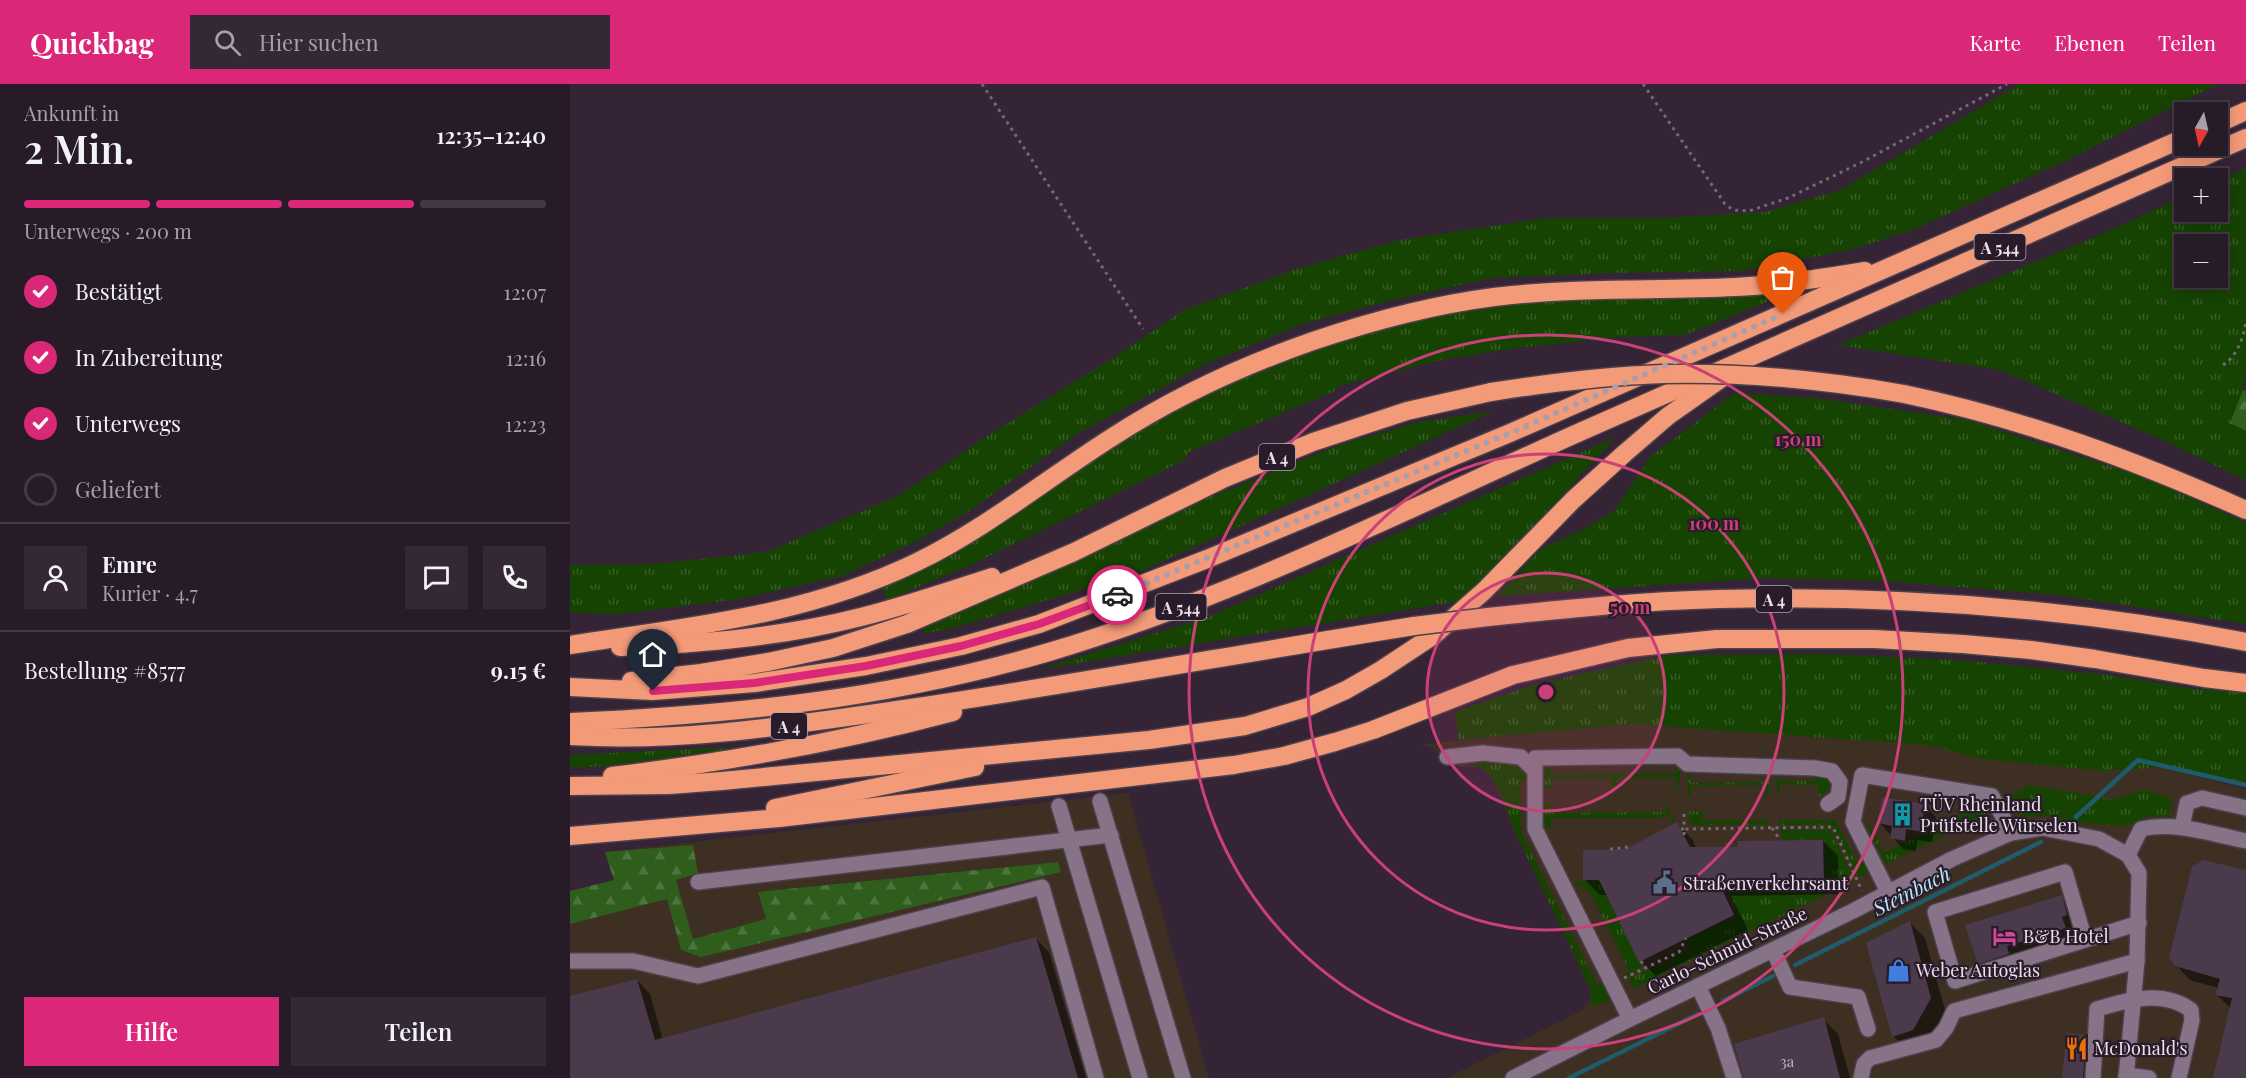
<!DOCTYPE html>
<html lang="de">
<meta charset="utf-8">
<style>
:root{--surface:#271b28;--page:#332834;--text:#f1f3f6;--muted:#a4a1a8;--line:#433945;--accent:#db2777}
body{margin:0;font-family:"Playfair Display",serif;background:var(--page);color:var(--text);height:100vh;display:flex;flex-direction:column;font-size:22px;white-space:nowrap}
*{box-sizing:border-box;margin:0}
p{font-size:20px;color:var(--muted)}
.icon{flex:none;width:33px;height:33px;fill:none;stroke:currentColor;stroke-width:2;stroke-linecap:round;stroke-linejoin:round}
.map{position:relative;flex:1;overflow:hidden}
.side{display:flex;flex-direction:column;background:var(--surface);width:570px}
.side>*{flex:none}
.needle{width:39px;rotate:188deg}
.tools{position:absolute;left:1604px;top:18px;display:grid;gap:12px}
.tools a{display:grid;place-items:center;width:54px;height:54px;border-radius:0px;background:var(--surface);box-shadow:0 3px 15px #0003,0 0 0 2px var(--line);font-size:30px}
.pin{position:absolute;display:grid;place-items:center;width:51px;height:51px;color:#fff;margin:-62px -26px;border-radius:50% 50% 50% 0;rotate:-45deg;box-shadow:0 0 6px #0007}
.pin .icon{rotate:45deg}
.courier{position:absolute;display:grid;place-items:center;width:60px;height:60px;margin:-30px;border:4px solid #db2777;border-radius:50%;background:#fff;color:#222;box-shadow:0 2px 8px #0007}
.head em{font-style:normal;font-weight:600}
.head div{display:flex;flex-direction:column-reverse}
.head{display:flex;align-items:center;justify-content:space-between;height:102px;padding:0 24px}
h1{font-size:39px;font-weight:600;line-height:45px}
.bar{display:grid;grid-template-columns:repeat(4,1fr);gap:9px 6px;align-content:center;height:72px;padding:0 24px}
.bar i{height:8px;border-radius:4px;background:var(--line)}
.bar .on{background:var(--accent)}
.bar p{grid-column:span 4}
.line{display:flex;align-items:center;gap:15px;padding:0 24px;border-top:2px solid var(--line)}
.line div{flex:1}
.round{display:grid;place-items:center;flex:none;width:63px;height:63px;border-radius:0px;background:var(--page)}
ol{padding:0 24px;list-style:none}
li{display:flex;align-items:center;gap:18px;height:66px}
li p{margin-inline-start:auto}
li .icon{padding:6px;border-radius:50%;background:var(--accent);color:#fff;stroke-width:4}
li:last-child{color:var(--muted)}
li i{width:33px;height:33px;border:3px solid var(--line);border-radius:50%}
.button{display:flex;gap:12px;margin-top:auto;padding:12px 24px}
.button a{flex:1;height:69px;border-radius:0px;background:var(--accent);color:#fff;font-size:24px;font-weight:600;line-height:69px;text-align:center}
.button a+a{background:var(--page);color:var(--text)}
header{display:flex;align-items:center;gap:36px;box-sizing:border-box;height:84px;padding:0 30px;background:var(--accent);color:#fff}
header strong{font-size:28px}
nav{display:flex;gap:33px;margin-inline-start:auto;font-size:21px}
.search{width:420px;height:54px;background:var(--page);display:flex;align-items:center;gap:15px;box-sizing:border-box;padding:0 21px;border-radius:0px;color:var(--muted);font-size:22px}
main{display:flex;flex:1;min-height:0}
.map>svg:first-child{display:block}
</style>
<header>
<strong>Quickbag</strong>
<div class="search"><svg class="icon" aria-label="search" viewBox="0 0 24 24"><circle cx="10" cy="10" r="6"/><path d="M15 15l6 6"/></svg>Hier suchen</div>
<nav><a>Karte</a><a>Ebenen</a><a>Teilen</a></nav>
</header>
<main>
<section class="side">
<div class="head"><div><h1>2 Min.</h1><p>Ankunft in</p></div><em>12:35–12:40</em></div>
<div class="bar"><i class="on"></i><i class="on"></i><i class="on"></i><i></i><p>Unterwegs · 200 m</p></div>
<ol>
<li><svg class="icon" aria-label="check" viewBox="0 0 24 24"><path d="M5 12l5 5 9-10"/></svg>Bestätigt<p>12:07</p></li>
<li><svg class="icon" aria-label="check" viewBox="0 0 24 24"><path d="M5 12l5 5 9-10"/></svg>In Zubereitung<p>12:16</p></li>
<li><svg class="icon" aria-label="check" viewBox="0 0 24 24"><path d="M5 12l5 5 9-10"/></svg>Unterwegs<p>12:23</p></li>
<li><i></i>Geliefert</li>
</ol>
<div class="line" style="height:108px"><a class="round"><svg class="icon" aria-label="person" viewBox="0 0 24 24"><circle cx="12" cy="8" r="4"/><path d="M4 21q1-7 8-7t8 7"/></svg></a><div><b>Emre</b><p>Kurier · 4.7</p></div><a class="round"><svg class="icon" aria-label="chat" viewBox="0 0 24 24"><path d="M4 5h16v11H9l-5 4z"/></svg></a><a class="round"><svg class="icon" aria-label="phone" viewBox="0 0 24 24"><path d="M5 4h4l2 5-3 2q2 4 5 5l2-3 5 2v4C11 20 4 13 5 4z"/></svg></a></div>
<div class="line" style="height:78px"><div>Bestellung #8577</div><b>9.15 €</b></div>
<div class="button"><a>Hilfe</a><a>Teilen</a></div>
</section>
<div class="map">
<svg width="1676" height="994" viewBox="0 0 1676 994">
<defs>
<pattern id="grass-tufts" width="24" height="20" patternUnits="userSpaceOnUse" patternTransform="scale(1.5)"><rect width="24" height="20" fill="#164302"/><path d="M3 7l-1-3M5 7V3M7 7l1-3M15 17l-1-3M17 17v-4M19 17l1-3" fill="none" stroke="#385e27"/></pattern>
<pattern id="forest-firs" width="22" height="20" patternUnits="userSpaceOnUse" patternTransform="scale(1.5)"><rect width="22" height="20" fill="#2e5d1c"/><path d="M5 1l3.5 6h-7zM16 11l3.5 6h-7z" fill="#4c743d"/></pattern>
</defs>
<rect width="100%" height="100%" fill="#342435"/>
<g fill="#3d2f22">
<polygon points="1062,640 1482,656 1676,705 1676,994 877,994 1011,927 1020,916 1021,907 946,750 923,697 910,683 892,683 874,679 866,666 851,660"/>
<polygon points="558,709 639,994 0,994 0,807 44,796 35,768"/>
</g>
<g fill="url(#grass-tufts)" fill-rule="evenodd">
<polygon points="1450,0 1648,0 1495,77 1345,145 1280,166 1170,187 1041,189 922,194 819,217 732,240 638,279 507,350 398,428 345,458 272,492 169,515 50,530 0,529 0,481 84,480 196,468 328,412 417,352 543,274 614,226 726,185 830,156 976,134 1093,134 1196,128 1270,106"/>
<path d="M 1676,84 L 1676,284 L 1673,306 L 1660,339 L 1676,347 L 1676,396 L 1590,355 L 1430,286 L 1268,261 L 1534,149 L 1614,112 L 1614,128 L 1647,128 L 1647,98 ZM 1614,160 L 1647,160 L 1647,194 L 1614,194 Z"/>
<polygon points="1216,210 1115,251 1050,253 953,263 871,276 769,302 763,308 619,368 615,376 405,479 317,516 312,503 540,363 670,293 816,243 911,223 985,217"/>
<polygon points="1165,309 1245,314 1398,336 1574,393 1676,439 1676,540 1489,511 1313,497 1195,494 927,512 971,465 1014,445 1045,426 1082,371"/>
<polygon points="924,327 567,489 380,545 355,549 351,544 461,498 633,416 772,360 849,338"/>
<polygon points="1046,353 896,516 466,586 638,533"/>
<polygon points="1255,570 1389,576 1538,591 1625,605 1676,609 1676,699 1600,683 1533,687 1413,675 1357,661 1062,640 889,656 885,628 966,600 1098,571"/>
<polygon points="181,662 36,682 0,684 0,671"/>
<polygon points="901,676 946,677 956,683 959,697 950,698 951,748 1027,901 1036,897 1044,914 1024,923 1020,916 1021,906 946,750 930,707 917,688 910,683 902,682"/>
<polygon points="1107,679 1110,680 1110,703 1107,703 1107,693 1047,694 1047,704 1042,704 1041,694 982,695 982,705 976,704 974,702 976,681 981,681 982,691 1107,689"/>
<path d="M 1247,687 C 1261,694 1267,705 1249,713 L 1248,701 L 1210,701 L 1209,711 L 1207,711 L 1207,688 L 1209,688 L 1210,697 L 1247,697 Z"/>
<polygon points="1196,688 1199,688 1200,711 1197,711 1196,701 1121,702 1121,712 1118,712 1117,689 1120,689 1121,699 1196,698"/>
<polygon points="1459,701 1543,715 1573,706 1602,714 1599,733 1579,732 1562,740 1548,742 1507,738 1478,732 1453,733 1433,716"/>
<polygon points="1095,718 1105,738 1103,739 1098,730 1089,734 981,734 981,745 975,742 974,722 977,719 980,719 981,729 1095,728"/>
<polygon points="1415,720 1422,727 1316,780 1297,741 1302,744 1314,769 1409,721"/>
<polygon points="1119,727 1132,727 1132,737 1198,736 1198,741 1124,741 1119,737"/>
<polygon points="1209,736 1265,736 1288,780 1297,776 1302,787 1289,793 1263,743 1258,741 1209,741"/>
<polygon points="1260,745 1285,796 1107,883 1094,878 1121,865 1116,856 1169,831 1153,798 1255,797 1255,755 1214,756 1209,746"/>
<polygon points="1029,797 1072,884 1052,894 1051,892 1059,887 1019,806 1007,802 1005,798"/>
<polygon points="1090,880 1104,884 1063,905 1058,895"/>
</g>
<g fill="url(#forest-firs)">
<polygon points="1673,306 1676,307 1676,347 1660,339"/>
<polygon points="123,761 128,789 106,796 123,855 196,835 188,808 488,778 491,788 131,873 111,866 97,815 0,840 0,807 44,796 35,768"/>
</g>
<g fill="#0007">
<polygon points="1355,722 1366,733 1362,758 1347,756 1346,767 1333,765 1310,739"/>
<polygon points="1107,740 1122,755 1127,765 1169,765 1253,757 1268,772 1269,810 1161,812 1178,846 1086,892 1071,877 1038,811 1030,811 1015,796 1056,766"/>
<polygon points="1676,788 1676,994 1647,994 1660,924 1646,910 1648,904 1620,896 1606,881"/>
<polygon points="1491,813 1506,828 1510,859 1451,877 1453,885 1424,894 1409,879"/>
<polygon points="1340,839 1355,854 1376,930 1358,961 1338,967 1323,952"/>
<polygon points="466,855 479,868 516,994 0,994 0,915 67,896 80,910 93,956"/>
<polygon points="1253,935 1268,950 1280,994 1175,994"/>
<polygon points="1515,953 1526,964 1525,994 1493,994"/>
</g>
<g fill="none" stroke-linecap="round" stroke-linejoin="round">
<g stroke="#205b6b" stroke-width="4.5">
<polyline points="1506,733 1568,676 1676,701"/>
<polyline points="1225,881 1471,758"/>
<polyline points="1153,917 1203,892"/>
<polyline points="999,994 1128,930"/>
</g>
</g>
<g fill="#4b3a4c">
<polygon points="1312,713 1355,720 1351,748 1336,745 1335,757 1320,754 1322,742 1308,739"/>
<polygon points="1107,738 1120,763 1168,763 1167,757 1253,756 1254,796 1148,797 1164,831 1069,878 1029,796 1013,796 1013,766 1056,765"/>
<polygon points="1633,776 1676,786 1676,994 1643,994 1662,914 1645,911 1650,895 1605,882 1599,874 1622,783"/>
<polygon points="1492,811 1497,831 1492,833 1496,844 1437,862 1439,870 1408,880 1395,841"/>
<polygon points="1340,837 1361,914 1343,946 1322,953 1296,859"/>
<polygon points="466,853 508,994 0,994 0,912 67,895 85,956"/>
<polygon points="1254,933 1270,994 1174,994 1164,960"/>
<polygon points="1497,949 1516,951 1513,994 1492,994"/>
</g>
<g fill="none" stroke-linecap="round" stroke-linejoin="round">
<defs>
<g id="minor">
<polyline points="877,673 913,669 951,673 964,686"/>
<polyline points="530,717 613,994"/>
<polyline points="489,722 570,994"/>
<polyline points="1612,743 1617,719 1632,714 1676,724"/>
<path d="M 1558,771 L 1571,745 C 1605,737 1642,750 1676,757"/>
<polyline points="128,798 541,751"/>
<polyline points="1318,808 1283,738 1292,691 1422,712 1441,749"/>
<polyline points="1515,856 1495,788 1365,828 1385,897 1569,839"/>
<polyline points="1203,866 1220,903 1288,913 1298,945"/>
<polyline points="0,877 63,877 128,892 472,803 526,994"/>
<polyline points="1128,902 1148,944 1164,994"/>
<polyline points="1060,935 965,745 965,674 1108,672 1117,680 1245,684 1262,687 1270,698 1268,713 1258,720"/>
<polyline points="1556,991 1579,994"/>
<polyline points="943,994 1060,935 1283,827 1382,775 1441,749 1472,744 1529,755 1558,771 1569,789 1567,877 1556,994"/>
<polyline points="1291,994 1294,980 1300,974 1366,956 1376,944 1384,927 1567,877"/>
<path d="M 1523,994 L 1527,925 C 1557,916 1593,905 1621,926 L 1622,936 L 1609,994"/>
</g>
<g id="highway">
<polyline points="1647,40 1676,27"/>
<path d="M 1334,310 C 1454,335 1564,376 1676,426"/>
<path d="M 918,533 C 995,525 1072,517 1149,515 C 1325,511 1503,524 1676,558"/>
<path d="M 0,561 C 121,542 235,532 347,478 C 417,444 479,393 544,352 C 606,312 674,281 743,257 C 802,237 862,221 924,213 C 1004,203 1085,207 1165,203 C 1209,201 1252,194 1295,187"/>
<path d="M 50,563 C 131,560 212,553 291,533 C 335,522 379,507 422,493"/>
<polyline points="61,597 131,589 198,578 263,564 337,540 504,468 655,394 743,358 837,327 921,308"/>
<polyline points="0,603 83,607 185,599 296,582 391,562 469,540 637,475 940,349 1614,54"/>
<path d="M 0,638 C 163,631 322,614 479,568 C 664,513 835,426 1010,348 C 1232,251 1454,152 1676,54"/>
<path d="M 0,652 C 113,659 222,641 334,625 C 504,600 674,569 844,542"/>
<path d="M 42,692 C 157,678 271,658 383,628"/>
<polyline points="0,702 99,701 152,697 579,656 675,642 738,623 776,606 811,586 864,551 914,507 1003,416 1055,369 1098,332 1152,294"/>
<polyline points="205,724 405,683"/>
<polyline points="0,752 209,734 664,681 714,672 765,658 803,646 943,591 1058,564 1147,555 1304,555 1393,560 1461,566 1525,575 1634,594 1676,599"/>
</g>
</defs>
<use href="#minor" stroke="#4d404d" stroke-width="18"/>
<use href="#highway" stroke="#4d404d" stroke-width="21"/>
<g stroke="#756775" stroke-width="3" stroke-dasharray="3 4.5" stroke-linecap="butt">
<polyline points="412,0 573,245"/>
<polyline points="1073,0 1155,120 1163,126 1179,127 1218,114 1292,78 1437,0"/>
<path d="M 1653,281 C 1667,272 1673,255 1676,238"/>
<polyline points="1202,744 1210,756"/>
<polyline points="1111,745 1114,745 1114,727"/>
<polyline points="1114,751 1114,745 1263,743 1292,807"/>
<polyline points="1040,765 1059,763"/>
<polyline points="1071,877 1075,884"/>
<polyline points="1054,894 1109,868 1116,854"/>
</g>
<use href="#minor" stroke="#867387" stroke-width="15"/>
<use href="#highway" stroke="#f39a78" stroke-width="18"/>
<defs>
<g id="highway-bridge">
<path d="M 921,308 C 978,299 1035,292 1093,290 C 1174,288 1254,296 1334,310"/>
<polyline points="844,542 918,533"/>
</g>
</defs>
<use href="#highway-bridge" stroke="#4d404d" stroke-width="21" stroke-linecap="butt"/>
<use href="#highway-bridge" stroke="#f39a78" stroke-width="18"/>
</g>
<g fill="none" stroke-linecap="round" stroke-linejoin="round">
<polyline stroke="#aa9eab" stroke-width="6" stroke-dasharray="0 10.8" points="547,511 940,349 1213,230"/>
<polyline stroke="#db2777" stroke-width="8" points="83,607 184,599 296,582 391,562 469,540 547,511"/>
</g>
<circle cx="976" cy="608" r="119" fill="#ca4078" fill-opacity=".12"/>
<g fill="none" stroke="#ca4078" stroke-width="3">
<circle cx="976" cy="608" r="119"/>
<circle cx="976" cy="608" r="238"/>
<circle cx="976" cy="608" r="357"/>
</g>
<defs>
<symbol id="building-bare" viewBox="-9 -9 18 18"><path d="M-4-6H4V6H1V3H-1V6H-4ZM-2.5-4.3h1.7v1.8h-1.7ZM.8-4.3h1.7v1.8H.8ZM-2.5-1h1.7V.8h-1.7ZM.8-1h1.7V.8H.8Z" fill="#0f9aa8" stroke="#2a1b2b" stroke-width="2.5" paint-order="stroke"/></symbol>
<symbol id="civic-bare" viewBox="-9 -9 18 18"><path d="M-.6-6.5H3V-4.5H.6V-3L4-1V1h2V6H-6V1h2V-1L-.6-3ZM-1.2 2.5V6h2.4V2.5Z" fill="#5c6f8a" stroke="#2a1b2b" stroke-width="2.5" paint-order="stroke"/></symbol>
<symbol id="hotel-bare" viewBox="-9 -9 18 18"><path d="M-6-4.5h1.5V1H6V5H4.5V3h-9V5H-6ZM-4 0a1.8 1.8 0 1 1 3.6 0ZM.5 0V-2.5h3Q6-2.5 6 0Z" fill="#d1479c" stroke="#2a1b2b" stroke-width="2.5" paint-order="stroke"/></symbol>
<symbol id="shop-bare" viewBox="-9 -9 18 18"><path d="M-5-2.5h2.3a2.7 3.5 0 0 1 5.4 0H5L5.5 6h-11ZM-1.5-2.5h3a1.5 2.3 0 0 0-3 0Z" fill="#3f7fe0" stroke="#2a1b2b" stroke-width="2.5" paint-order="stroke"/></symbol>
<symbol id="restaurant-bare" viewBox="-9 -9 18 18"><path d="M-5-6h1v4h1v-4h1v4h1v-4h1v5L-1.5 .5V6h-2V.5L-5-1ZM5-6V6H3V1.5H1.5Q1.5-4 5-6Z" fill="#e8710a" stroke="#2a1b2b" stroke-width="2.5" paint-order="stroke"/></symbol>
</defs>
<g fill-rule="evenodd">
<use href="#building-bare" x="1316" y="714" width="33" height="33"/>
<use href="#civic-bare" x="1078" y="782" width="33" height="33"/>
<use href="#hotel-bare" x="1418" y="836" width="33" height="33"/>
<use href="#shop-bare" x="1312" y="870" width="33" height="33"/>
<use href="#restaurant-bare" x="1490" y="948" width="33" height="33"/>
</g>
<g text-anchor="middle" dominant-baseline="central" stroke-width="4.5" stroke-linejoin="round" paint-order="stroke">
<g font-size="15" fill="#c2b6c2">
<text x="1217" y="977">3a</text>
</g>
<g fill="#2a1b2b" stroke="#b0a5b1" stroke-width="1.5">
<rect x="1404.5" y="150" width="51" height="26" rx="4.5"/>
<rect x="689" y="360" width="36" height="26" rx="4.5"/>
<rect x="1186" y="502" width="36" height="26" rx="4.5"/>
<rect x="585.5" y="510" width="51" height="26" rx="4.5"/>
<rect x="201" y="629" width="36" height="26" rx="4.5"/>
</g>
<g font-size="16" font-weight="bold" fill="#eae0ea">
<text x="1430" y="163">A 544</text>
<text x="707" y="373">A 4</text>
<text x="1204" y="515">A 4</text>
<text x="611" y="523">A 544</text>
<text x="219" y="642">A 4</text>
</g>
<g font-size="18" fill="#eae0ea" stroke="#2a1b2b" text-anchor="start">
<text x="1350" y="720">TÜV Rheinland<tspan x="1350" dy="21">Prüfstelle Würselen</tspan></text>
<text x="1113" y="799">Straßenverkehrsamt</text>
<text x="1453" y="852">B&amp;B Hotel</text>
<text x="1346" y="886">Weber Autoglas</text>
<text x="1524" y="964">McDonald's</text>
</g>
<g font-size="18" fill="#eae0ea" stroke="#2a1b2b">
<text transform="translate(1157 866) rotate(-26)">Carlo-Schmid-Straße</text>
</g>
<g font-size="20" font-style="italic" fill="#b6e8f8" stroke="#2a1b2b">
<text transform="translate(1341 806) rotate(-27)">Steinbach</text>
</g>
</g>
<circle cx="976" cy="608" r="9" fill="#ca4078" stroke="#2a1b2b" stroke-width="3"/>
<g font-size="18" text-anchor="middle" font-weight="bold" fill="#ca4078" stroke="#2a1b2b" stroke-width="4.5" stroke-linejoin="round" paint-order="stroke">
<text x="1228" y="362">150 m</text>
<text x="1144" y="446">100 m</text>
<text x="1060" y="530">50 m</text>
</g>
</svg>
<div class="tools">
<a><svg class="needle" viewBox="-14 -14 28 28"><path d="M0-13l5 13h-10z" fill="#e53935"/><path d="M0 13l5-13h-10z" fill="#a4a1a8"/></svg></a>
<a>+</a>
<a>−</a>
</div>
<div class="pin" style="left:1213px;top:230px;background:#ea580c"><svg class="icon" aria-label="bag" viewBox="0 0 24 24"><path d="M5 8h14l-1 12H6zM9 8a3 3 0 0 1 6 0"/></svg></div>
<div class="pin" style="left:83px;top:607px;background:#1f2937"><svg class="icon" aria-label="home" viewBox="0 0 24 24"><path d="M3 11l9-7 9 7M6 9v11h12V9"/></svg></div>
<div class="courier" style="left:547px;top:511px"><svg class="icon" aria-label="car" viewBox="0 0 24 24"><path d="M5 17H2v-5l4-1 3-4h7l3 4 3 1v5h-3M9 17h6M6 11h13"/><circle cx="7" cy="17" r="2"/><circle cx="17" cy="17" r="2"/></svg></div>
</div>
</main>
